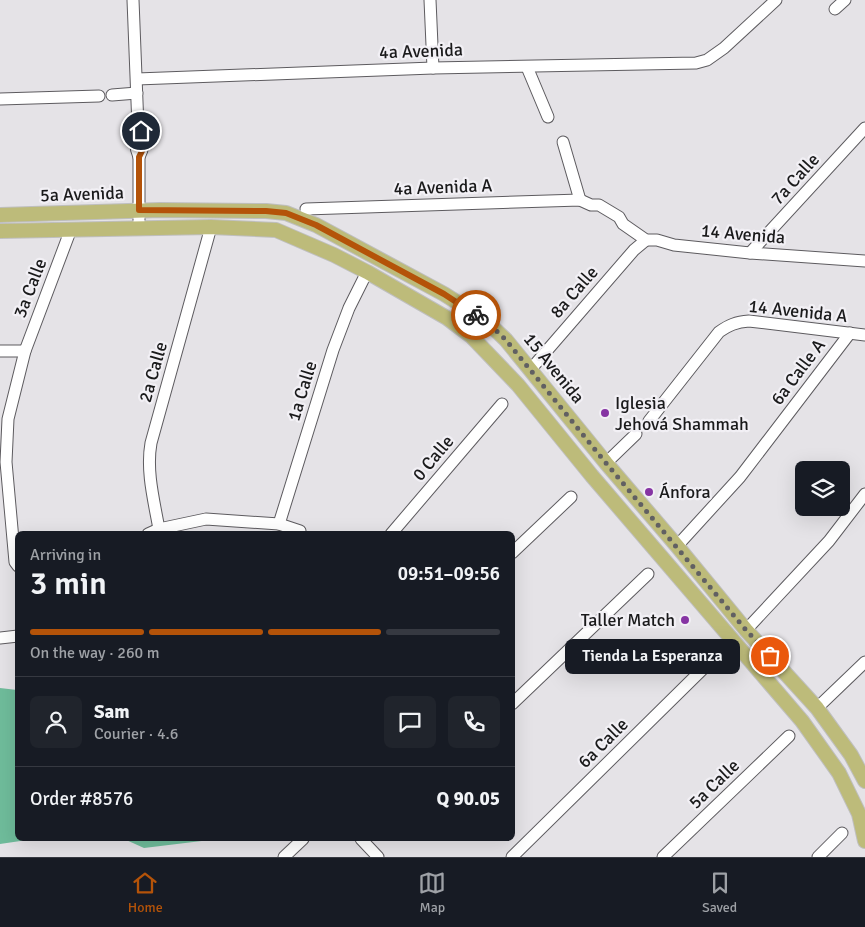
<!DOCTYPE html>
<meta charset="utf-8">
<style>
:root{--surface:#171b24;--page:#20242c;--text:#f1f3f6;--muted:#9ea1a6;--line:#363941;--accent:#b45309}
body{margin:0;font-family:Signika,sans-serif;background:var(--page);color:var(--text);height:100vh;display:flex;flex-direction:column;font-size:19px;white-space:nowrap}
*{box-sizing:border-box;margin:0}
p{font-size:16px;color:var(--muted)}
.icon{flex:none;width:28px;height:28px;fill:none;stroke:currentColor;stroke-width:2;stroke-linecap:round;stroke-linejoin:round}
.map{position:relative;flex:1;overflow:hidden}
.panel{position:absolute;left:15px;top:531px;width:500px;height:310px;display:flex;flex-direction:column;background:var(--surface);border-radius:8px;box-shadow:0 5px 20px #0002}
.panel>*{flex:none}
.fabs{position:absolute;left:795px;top:461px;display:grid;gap:10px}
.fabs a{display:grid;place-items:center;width:55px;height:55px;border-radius:8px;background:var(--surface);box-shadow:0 5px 20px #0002;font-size:25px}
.pin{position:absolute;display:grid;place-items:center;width:42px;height:42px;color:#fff;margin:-21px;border:2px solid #fff;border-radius:50%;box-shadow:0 1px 5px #0007}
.courier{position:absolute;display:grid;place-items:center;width:50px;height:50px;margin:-25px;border:4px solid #b45309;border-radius:50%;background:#fff;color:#222;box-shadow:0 1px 6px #0007}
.bubble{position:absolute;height:35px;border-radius:8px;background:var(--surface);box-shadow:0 5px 20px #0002;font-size:16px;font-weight:600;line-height:35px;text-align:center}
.headline em{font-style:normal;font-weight:600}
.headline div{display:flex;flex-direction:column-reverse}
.headline{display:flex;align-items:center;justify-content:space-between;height:85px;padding:0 15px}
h1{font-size:32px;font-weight:600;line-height:38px}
.bar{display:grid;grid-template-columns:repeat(4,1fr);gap:8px 5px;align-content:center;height:60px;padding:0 15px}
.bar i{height:6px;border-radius:4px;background:var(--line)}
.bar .on{background:var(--accent)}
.bar p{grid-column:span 4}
.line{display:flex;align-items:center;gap:12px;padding:0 15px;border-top:1px solid var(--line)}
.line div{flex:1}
.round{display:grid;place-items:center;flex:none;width:52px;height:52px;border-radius:8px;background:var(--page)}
.dock{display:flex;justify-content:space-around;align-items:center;height:70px;border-top:1px solid var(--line);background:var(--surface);font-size:14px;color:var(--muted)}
.dock a{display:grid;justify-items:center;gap:2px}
.dock .on{color:var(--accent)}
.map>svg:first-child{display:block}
</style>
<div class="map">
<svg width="865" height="857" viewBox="0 0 865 857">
<rect width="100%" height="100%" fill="#e5e3e7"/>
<g fill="#6fbc9b">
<polygon points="0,688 17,690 18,839 34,839 0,844"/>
<polygon points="124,839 218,839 144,848"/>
</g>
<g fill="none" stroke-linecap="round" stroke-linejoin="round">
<defs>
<g id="minor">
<path d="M 133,0 L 138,127 C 134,136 135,148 139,157"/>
<polyline points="430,0 433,68"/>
<polyline points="835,9 845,0"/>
<polyline points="527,67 548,117"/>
<polyline points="137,79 433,68 696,63 707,60 724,48 776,0"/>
<polyline points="112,95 137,93"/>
<polyline points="0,99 99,96"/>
<polyline points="563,142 580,200"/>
<polyline points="306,209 580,200 591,205 599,205 619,217 623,224 646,240 657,240 674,245 750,253 865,261"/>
<polyline points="139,228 139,157 142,150"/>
<polyline points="750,253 865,128"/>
<polyline points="0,351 25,351"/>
<polyline points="531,369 634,250 646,240"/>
<path d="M 649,421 L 719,332 C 729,325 736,322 749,321 L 865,335"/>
<polyline points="606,463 636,434"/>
<polyline points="279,524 333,350 349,308 367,272"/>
<path d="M 159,529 C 154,501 146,471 151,443 L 211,227"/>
<polyline points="148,534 159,529 206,519 279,524 300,531"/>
<polyline points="391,534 502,404"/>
<polyline points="677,546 740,477 850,333"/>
<polyline points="512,553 571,497"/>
<polyline points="18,566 15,562 6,462 8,419 25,351 71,229"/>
<polyline points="746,630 829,541 865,494"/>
<polyline points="0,638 18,636"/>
<polyline points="512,704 648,574"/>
<polyline points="817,708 865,662"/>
<polyline points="361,839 378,857"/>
<polyline points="284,857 303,839"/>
<polyline points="512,857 718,654"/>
<polyline points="663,857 789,736"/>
<polyline points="818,857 842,833"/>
</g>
<g id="major">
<polyline points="0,215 160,210 266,211 286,213 316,225 444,294 485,320 506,340 606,463 677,546 746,630 817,708 851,755 865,781"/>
<polyline points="0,231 211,227 276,230 334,255 367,272 447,318 471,336 518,385 592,476 802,721 839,773 859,814 865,841"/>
</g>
</defs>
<use href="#minor" stroke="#5d5b5f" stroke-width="13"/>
<use href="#major" stroke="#bfbfbf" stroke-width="16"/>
<use href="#minor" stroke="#fff" stroke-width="11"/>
<use href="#major" stroke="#bdbb7a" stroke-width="14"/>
</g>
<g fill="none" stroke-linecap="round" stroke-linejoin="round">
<polyline stroke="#616062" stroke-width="5" stroke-dasharray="0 9" points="476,315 485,320 506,340 606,463 746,630 770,656"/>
<polyline stroke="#b45309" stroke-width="6" points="141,131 142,151 139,157 139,210 266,211 286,213 316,225 444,294 476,315"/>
</g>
<g fill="#8634a3" stroke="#f2f0f5" stroke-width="2">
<circle cx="605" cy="413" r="5"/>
<circle cx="649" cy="492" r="5"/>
<circle cx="685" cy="620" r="5"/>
</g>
<g text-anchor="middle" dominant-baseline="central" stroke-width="4.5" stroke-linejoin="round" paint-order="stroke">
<g font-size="18" fill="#1a1a1b" stroke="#f2f0f5">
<text transform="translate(421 51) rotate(-2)">4a Avenida</text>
<text transform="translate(795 179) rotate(-48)">7a Calle</text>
<text transform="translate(443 187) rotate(-2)">4a Avenida A</text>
<text transform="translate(82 194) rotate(-2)">5a Avenida</text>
<text transform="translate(743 234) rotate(5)">14 Avenida</text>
<text transform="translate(30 288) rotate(-69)">3a Calle</text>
<text transform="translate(574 292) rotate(-49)">8a Calle</text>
<text transform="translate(798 311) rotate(6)">14 Avenida A</text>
<text transform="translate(554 368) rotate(51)">15 Avenida</text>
<text transform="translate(153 372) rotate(-74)">2a Calle</text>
<text transform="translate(798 372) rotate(-53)">6a Calle A</text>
<text transform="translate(302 391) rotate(-73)">1a Calle</text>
<text transform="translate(433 458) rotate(-50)">0 Calle</text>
<text transform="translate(603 743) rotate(-45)">6a Calle</text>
<text transform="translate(714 784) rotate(-44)">5a Calle</text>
</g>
<g font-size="18" fill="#1a1a1b" stroke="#f2f0f5" text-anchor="start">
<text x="615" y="403">Iglesia<tspan x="615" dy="21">Jehová Shammah</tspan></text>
<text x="659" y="492">Ánfora</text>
<text x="675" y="620" text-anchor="end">Taller Match</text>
</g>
</g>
</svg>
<div class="fabs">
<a><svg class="icon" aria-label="layers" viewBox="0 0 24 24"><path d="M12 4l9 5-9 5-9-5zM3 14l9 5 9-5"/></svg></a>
</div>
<div class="pin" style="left:770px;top:656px;background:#ea580c"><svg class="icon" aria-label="bag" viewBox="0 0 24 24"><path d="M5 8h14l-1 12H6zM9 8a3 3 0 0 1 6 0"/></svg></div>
<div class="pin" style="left:141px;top:131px;background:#1f2937"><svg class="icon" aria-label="home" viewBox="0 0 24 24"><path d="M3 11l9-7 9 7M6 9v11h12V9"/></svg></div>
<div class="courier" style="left:476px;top:315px"><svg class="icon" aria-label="bike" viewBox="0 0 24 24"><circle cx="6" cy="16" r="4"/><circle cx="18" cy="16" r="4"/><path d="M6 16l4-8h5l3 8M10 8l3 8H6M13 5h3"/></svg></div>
<div class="bubble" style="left:565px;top:639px;width:175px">Tienda La Esperanza</div>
<section class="panel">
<div class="headline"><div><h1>3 min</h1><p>Arriving in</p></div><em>09:51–09:56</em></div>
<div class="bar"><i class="on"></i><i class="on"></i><i class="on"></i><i></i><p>On the way · 260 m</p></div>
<div class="line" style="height:90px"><a class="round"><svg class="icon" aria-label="person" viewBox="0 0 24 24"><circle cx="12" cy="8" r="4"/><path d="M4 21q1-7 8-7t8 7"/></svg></a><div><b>Sam</b><p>Courier · 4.6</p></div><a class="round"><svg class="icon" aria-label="chat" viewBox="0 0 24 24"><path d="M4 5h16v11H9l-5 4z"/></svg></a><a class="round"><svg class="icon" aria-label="phone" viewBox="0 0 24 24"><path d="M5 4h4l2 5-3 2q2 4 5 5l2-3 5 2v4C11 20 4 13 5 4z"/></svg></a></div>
<div class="line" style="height:65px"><div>Order #8576</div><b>Q 90.05</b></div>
</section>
</div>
<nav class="dock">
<a class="on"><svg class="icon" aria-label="home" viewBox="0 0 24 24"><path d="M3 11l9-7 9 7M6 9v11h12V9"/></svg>Home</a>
<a><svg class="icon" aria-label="map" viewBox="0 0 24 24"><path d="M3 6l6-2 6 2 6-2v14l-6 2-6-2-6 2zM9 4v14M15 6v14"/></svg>Map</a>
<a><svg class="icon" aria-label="saved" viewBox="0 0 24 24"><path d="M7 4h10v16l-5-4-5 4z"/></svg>Saved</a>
</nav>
